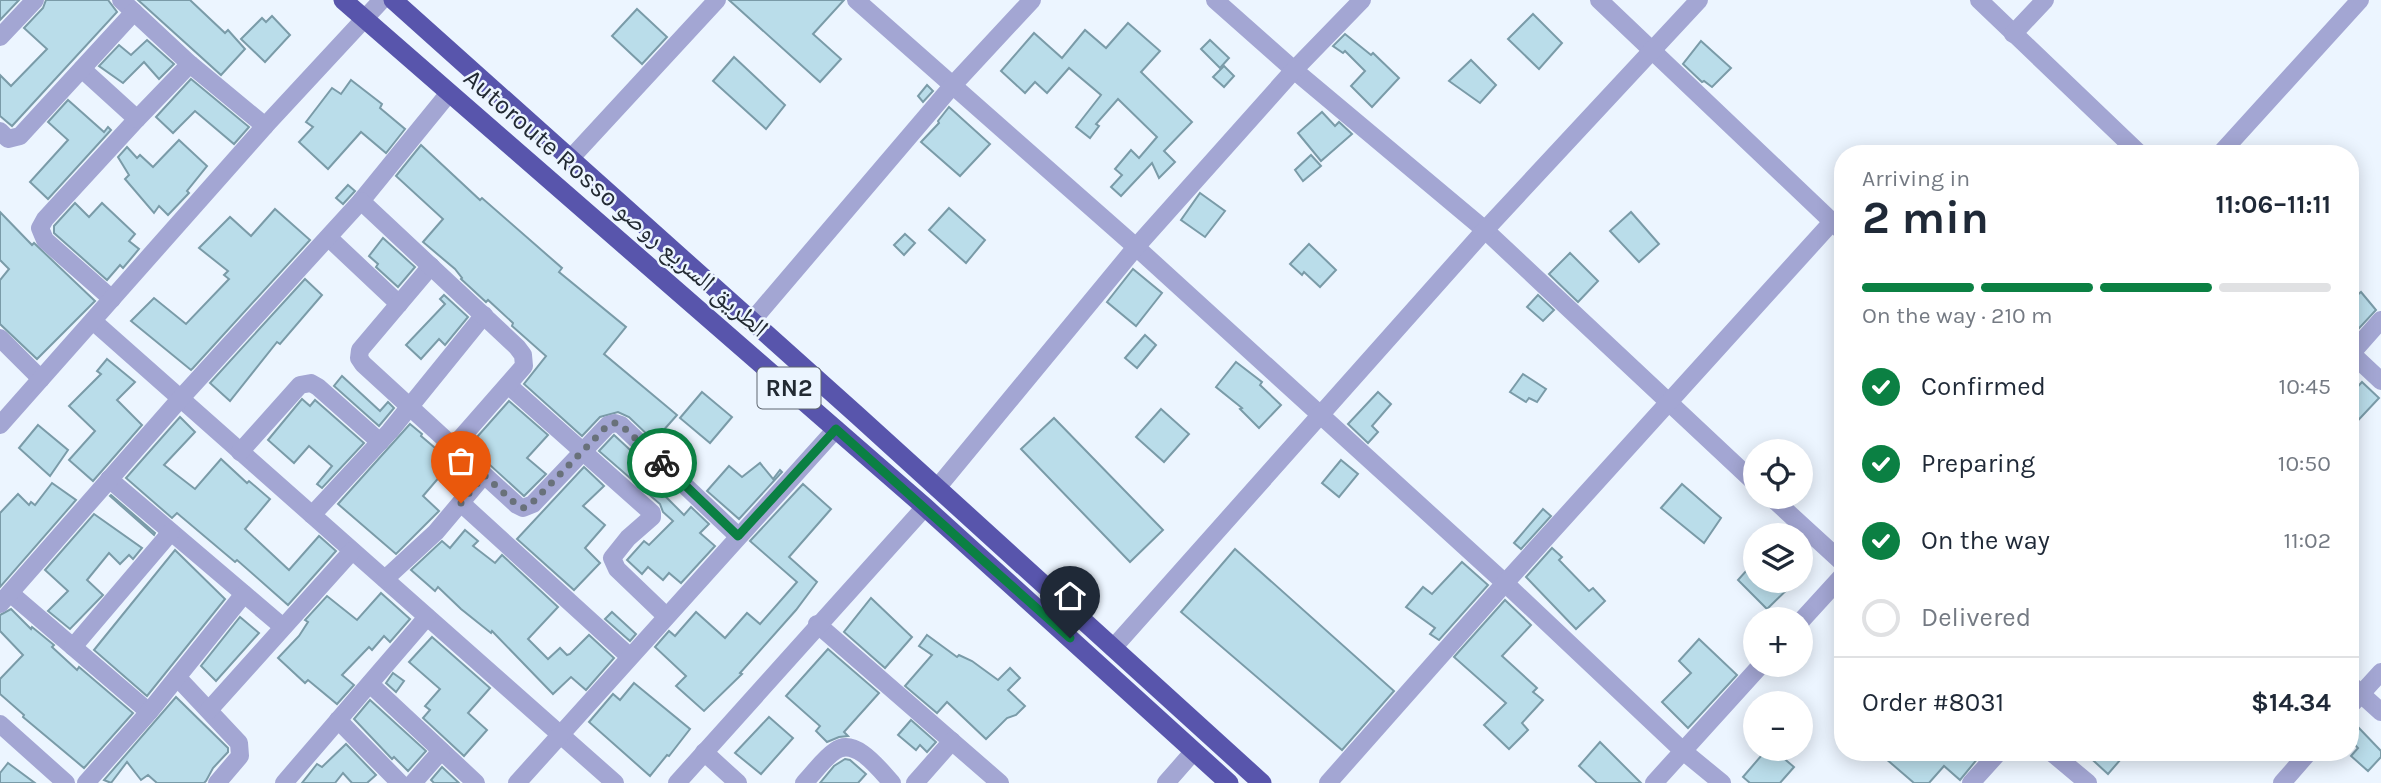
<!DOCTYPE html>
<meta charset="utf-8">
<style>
:root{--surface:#fff;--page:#f2f2f3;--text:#1f2937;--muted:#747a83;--line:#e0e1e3;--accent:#0b8043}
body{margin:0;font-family:Karla,"Noto Naskh Arabic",sans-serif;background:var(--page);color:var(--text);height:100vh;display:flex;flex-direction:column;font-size:26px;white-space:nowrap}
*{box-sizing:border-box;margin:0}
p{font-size:23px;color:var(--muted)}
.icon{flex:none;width:38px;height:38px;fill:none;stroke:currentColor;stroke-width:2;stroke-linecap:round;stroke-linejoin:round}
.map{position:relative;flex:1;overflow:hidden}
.sheet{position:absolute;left:1834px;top:145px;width:525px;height:616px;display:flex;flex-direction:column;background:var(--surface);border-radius:28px;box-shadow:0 4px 18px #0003}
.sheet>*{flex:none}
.fabs{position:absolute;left:1743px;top:439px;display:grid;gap:14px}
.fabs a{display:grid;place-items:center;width:70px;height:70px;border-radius:50%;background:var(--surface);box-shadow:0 4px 18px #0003;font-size:35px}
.pin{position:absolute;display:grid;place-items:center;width:60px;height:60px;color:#fff;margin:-72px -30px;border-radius:50% 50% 50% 0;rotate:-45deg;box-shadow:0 0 7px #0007}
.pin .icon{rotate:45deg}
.courier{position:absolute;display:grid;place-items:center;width:70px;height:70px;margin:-35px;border:5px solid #0b8043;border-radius:50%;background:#fff;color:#222;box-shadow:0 2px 9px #0007}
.summary em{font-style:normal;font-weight:700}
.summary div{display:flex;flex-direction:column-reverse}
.summary{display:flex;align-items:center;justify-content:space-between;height:119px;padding:0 28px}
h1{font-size:46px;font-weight:700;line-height:52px}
.bar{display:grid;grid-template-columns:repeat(4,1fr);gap:10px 7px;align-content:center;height:84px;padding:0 28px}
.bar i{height:9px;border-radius:5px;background:var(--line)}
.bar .active{background:var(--accent)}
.bar p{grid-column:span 4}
.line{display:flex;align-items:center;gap:18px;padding:0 28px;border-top:2px solid var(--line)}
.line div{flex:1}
ol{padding:0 28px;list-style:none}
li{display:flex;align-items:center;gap:21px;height:77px}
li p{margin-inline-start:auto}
li .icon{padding:7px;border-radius:50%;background:var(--accent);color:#fff;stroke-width:4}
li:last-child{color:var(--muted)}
li i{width:38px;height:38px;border:4px solid var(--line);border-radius:50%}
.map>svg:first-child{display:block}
</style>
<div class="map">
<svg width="2381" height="783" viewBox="0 0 2381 783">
<rect width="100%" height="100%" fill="#ecf5ff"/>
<g fill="#baddea" stroke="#7a9ba8" stroke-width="2">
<polygon points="0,0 19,0 0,20"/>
<polygon points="46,0 108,0 117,12 12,126 0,116 0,75 11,86 47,49 24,28 43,8"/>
<polygon points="138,0 190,0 225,33 228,30 245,49 221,75"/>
<polygon points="729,0 844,0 813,34 841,59 820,82"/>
<polygon points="637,9 667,37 642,64 612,36"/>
<polygon points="1533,14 1562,43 1539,69 1508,39"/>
<polygon points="272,16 290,35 265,62 241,39 262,18 266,22"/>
<polygon points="1128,23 1160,51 1141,72 1192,122 1164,151 1175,162 1159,178 1152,163 1121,196 1111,187 1122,175 1115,169 1131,150 1139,158 1157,137 1118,99 1096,124 1099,126 1090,138 1076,127 1101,95 1069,68 1047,93 1035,82 1025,93 1001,71 1034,33 1062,58 1085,30 1106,48"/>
<polygon points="1345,34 1371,55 1373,53 1399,78 1372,107 1351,86 1365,71 1345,51 1343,53 1333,46"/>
<polygon points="147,40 174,64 159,79 144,62 123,83 99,66 119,45 131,55"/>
<polygon points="1210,40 1229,58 1220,68 1201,49"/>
<polygon points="1701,41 1731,68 1712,87 1704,81 1702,82 1683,64"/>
<polygon points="734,57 785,105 766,129 713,81"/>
<polygon points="1471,60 1496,85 1480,103 1449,81"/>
<polygon points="1224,66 1234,76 1224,87 1213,77"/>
<polygon points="191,79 249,127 234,144 195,111 173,133 156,117"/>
<polygon points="351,80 382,104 380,108 405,129 386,153 361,132 328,169 299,142 313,127 306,122 332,88 341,94"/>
<polygon points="927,85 933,91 923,102 918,96"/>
<polygon points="68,100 104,132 108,127 111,130 48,199 30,182 68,140 48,122"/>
<polygon points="949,107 990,144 960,176 921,142 939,123 938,121"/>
<polygon points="1322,112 1335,126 1339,122 1352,134 1321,161 1298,133"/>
<polygon points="179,140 207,166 187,191 189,193 168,215 159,206 154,213 125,179 129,175 118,157 127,147 137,158 140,155 153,167"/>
<polygon points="421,145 480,200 482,198 562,268 559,272 626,327 604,354 677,415 654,441 629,417 618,412 600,417 582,436 524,384 546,356 512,326 513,323 488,300 486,302 461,279 462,278 455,269 423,242 443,219 396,176"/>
<polygon points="1311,155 1321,166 1303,181 1295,170"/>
<polygon points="348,185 355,191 343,204 336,198"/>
<polygon points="1200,193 1225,211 1205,237 1181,220"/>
<polygon points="75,203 89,217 102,203 135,234 129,241 139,249 123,268 120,265 107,280 54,233 54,226"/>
<polygon points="949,208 985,240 966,263 929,230"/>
<polygon points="275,209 310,240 193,368 191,370 131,321 154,298 186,324 229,279 224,275 228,271 199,248 230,217 251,236"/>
<polygon points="0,212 32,245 34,243 95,301 37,359 0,324 0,280 9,269 0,260"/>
<polygon points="1631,212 1659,244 1639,262 1610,231"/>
<polygon points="905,234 915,243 904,255 894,245"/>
<polygon points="383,238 415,267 398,287 376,267 378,264 369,256"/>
<polygon points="1309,244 1336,270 1320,287 1304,272 1302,275 1290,264"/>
<polygon points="1570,253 1598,281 1578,302 1549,274"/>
<polygon points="1133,269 1162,293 1136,326 1107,302"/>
<polygon points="305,279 322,295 280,344 277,342 230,401 210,383"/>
<polygon points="2361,292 2376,310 2350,338 2350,301"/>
<polygon points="444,295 468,317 445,345 439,339 421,359 406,345 445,304 440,299"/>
<polygon points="1538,295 1554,310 1543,321 1527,307"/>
<polygon points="1145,335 1156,345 1137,368 1125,358"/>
<polygon points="107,359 135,382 117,400 142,425 93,481 69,460 95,431 69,406 101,374 97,371"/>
<polygon points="1236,362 1262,382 1260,385 1281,405 1259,428 1240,409 1242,408 1216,387"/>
<polygon points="1523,374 1546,389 1537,402 1529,398 1526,402 1510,392"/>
<polygon points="342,376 380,411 388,402 394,408 379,426 334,386"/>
<polygon points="2362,382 2379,398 2350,429 2350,395"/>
<polygon points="702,392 732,417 710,443 680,418"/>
<polygon points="1378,392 1391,404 1372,426 1378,432 1368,443 1348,424"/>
<polygon points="302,399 310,406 315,400 364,443 322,488 317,484 332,466 309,446 294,463 268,440"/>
<polygon points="509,401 548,435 527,458 546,474 524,496 469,446"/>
<polygon points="1161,409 1189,434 1164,462 1136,437"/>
<polygon points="180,417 195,432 164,465 195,489 221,459 247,483 249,481 270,499 245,529 289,570 319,536 336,551 288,605 237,560 235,562 177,513 172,518 126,478"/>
<polygon points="1054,418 1163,530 1130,562 1021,449"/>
<polygon points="410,424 422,434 421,436 468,476 457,490 441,475 423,496 439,511 396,554 338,504"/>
<polygon points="38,425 68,450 50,476 19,448"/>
<polygon points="614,435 668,485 661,492 684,515 691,507 709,524 700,533 715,546 681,583 669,573 663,580 648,567 642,574 627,560 644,541 649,545 673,521 663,512 660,504 599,451"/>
<polygon points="1341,460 1358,474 1339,497 1322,483"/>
<polygon points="760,463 773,479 780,470 782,472 739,519 707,491 729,466 742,477"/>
<polygon points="584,467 604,486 583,506 605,525 585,548 600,563 574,590 517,539"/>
<polygon points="52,483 76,500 0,587 0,513 18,494 29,505 31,502 35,505"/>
<polygon points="803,484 831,509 789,557 817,582 796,610 740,673 742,674 704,711 676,686 686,676 655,647 669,631 675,636 696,612 725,638 747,613 760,624 797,582 750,541"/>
<polygon points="1682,484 1721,518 1704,543 1661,508"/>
<polygon points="111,495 155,533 154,535 110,496"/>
<polygon points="1543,509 1551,516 1521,549 1514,543"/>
<polygon points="94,514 142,548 133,559 129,555 120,564 109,553 87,580 103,595 70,629 48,611 68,591 45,570"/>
<polygon points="465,530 478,541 473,546 495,563 502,555 558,607 528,639 548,659 560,648 567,655 570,654 589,635 614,658 586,690 571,677 553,694 492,631 491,633 461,609 438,587 435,591 411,570 442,541 450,548"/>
<polygon points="1552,548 1562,557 1559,560 1589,591 1593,588 1605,601 1576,629 1526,577"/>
<polygon points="1235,549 1394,691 1342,750 1181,612"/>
<polygon points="175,550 225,599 147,696 94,650"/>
<polygon points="1755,561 1755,581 1796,581 1767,609 1738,580"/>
<polygon points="1462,562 1488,585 1439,640 1430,634 1435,628 1406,607 1423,587 1432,594"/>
<polygon points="381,593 410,619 390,642 384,636 372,650 369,647 342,675 354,685 337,704 308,680 305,683 278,658 299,636 308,622 305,620 327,596 357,620"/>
<polygon points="871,598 912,637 885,668 844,632"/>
<polygon points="1505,600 1531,625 1502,656 1537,688 1533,692 1543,700 1522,723 1528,730 1509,749 1484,725 1506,703 1454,657"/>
<polygon points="11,609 31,629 32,627 54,645 52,647 77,670 79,667 133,713 84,768 23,717 24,715 0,694 0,679 23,655 0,631 0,615"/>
<polygon points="612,612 636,634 630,641 605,619"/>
<polygon points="240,617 259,633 216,681 201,666"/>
<polygon points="927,635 957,657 959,655 972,661 998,680 1010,668 1020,678 1008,690 1025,706 1016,715 1007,718 986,739 947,702 937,713 905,686 932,655 919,646"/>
<polygon points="432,637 490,688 468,713 487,730 464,756 423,718 430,710 425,706 440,689 409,662"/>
<polygon points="1699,639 1737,675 1688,728 1662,702 1691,673 1679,661"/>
<polygon points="828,649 879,693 844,732 848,736 839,737 827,742 816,731 820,726 786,696"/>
<polygon points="393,673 404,681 396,692 386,683"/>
<polygon points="634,683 690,729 669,756 667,755 650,776 589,722 613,694 620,700"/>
<polygon points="176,697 228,748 228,752 213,768 206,781 204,783 157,783 148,775 141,780 127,762 111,783 104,780"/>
<polygon points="370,700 426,751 408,771 394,757 392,759 354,719"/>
<polygon points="769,717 793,738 761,774 735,753"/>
<polygon points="911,720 936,742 927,752 920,745 916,750 898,735"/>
<polygon points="2358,727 2381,751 2381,757 2368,771 2351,756 2358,748 2350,740 2350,735"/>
<polygon points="1600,742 1641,783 1597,783 1579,766"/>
<polygon points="346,744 376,775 367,783 352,783 343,773 335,783 302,783 317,764 322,767"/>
<polygon points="1767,749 1788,749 1781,756 1794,767 1780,783 1750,783 1743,777"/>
<polygon points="1878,752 1983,752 1960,780 1944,766 1929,783 1914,783"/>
<polygon points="2084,752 2127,752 2108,774"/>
<polygon points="845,759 850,760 866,774 858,783 820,783 834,766"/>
<polygon points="8,763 35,783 0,783 0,773"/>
<polygon points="442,767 459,783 434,783 431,780"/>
</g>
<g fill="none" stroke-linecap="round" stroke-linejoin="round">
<g stroke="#a3a6d3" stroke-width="18">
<polyline points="121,0 190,64 265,126"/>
<polyline points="856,0 1136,247 1505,583 1683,751 1722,783"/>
<polyline points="1215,0 1294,70 1485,230 1755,483"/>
<polyline points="1599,0 1843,232"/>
<polyline points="1979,0 2140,154"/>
<polyline points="2013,34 2045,0"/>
<polyline points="0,37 35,0"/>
<polyline points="82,69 137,119 45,219 40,228 45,240 112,299"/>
<polyline points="137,119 190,64"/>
<polyline points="0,131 8,139 20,136 134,12"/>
<polyline points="2220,154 2360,0"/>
<polyline points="570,159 717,0"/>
<polyline points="361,201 449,93"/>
<polyline points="329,238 399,304"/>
<polyline points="431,266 360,350 359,358 363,364 517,505 523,508 533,504 608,425 615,423 621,425 738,536"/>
<polyline points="93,321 615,783"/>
<polyline points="751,322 953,85 1032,0"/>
<polyline points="0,338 41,379"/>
<polyline points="2350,352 2381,381"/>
<polyline points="2350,355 2381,320"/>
<polyline points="508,385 652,513 652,517 628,538 612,558 617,569 666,616"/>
<polyline points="0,425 265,126 382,0"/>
<polyline points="240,452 300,385 311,383 318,387 380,442"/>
<polyline points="109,479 283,627"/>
<polyline points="937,488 1136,247 1294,70 1362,0"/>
<polyline points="1771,497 1843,563"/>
<polyline points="461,503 629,656"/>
<polyline points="312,515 390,431 484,315"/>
<polyline points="385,579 436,532 484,475"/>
<polyline points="10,593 149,712"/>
<polyline points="0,604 180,399 361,201 517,347 523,355 524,366 453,447"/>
<polyline points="1801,621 1843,575"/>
<polyline points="817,624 1000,783"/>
<polyline points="73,647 171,532"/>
<polyline points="1113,648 1485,230 1699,0"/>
<polyline points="177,677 239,743 240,756 217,783"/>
<polyline points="370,684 476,783"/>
<polyline points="2350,684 2381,712"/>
<polyline points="2350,706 2381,672"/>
<polyline points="209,710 352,551"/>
<polyline points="338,720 400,783"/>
<polyline points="0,724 66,783"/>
<polyline points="704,752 738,783"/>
<polyline points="2051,752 2088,783"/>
<polyline points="86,783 149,712 244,594"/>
<polyline points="284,783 427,617"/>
<polyline points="413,783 441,751"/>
<polyline points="517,783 836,429"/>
<polyline points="677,783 925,507"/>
<path d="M 804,783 C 814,773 823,759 835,751 C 855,736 880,770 892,783"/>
<polyline points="915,783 952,741"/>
<polyline points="1166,783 1194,751"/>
<polyline points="1328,783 1505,583 1832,222"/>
<polyline points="1654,783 1761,665"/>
<polyline points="1971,783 1999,752"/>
<polyline points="2282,783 2309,752"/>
</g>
<g stroke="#5855ac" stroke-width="19">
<polyline points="343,0 925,507 1229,783"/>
<polyline points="393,0 857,415 1262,783"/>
</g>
</g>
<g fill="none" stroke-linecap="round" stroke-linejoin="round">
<polyline stroke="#69717a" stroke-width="7" stroke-dasharray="0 12.6" points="461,503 484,475 517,505 523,508 529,506 608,425 615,423 621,425 662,463"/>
<polyline stroke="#0b8043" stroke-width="9" points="662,463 738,536 836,429 1070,638"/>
</g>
<g text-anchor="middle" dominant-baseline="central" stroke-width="5" stroke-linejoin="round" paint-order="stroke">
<rect fill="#ecf5ff" stroke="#5f6770" stroke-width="2" x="757.5" y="367.5" width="63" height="41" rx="5"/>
<g font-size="24" font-weight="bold" fill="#222a33">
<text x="789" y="388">RN2</text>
</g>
<g font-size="26" fill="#222a33" stroke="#ecf5ff">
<text transform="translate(616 203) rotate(41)">Autoroute Rosso الطريق السريع روصو</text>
</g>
</g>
</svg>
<div class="fabs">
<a><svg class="icon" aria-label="locate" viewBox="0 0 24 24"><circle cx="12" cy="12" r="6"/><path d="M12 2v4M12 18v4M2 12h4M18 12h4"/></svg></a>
<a><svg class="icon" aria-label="layers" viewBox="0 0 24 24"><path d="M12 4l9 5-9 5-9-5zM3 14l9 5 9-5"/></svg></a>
<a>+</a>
<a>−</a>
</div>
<div class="pin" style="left:461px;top:503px;background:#ea580c"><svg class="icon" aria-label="bag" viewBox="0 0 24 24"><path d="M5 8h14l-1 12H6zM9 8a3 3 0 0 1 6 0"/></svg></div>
<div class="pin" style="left:1070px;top:638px;background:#1f2937"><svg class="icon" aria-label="home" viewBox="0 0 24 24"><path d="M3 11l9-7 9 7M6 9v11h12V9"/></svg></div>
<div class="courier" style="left:662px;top:463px"><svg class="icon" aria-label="bike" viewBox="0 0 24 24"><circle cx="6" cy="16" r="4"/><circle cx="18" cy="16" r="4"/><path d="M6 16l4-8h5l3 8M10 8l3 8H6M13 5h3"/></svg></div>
<section class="sheet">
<div class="summary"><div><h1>2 min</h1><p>Arriving in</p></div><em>11:06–11:11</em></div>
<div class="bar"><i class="active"></i><i class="active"></i><i class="active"></i><i></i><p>On the way · 210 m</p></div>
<ol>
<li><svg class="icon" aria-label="check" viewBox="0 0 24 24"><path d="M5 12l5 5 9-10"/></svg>Confirmed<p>10:45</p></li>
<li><svg class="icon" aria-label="check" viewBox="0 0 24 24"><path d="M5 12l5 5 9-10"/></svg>Preparing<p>10:50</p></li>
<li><svg class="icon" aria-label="check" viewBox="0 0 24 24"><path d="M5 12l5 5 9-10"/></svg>On the way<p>11:02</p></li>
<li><i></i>Delivered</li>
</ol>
<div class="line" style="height:91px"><div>Order #8031</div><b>$14.34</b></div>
</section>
</div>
